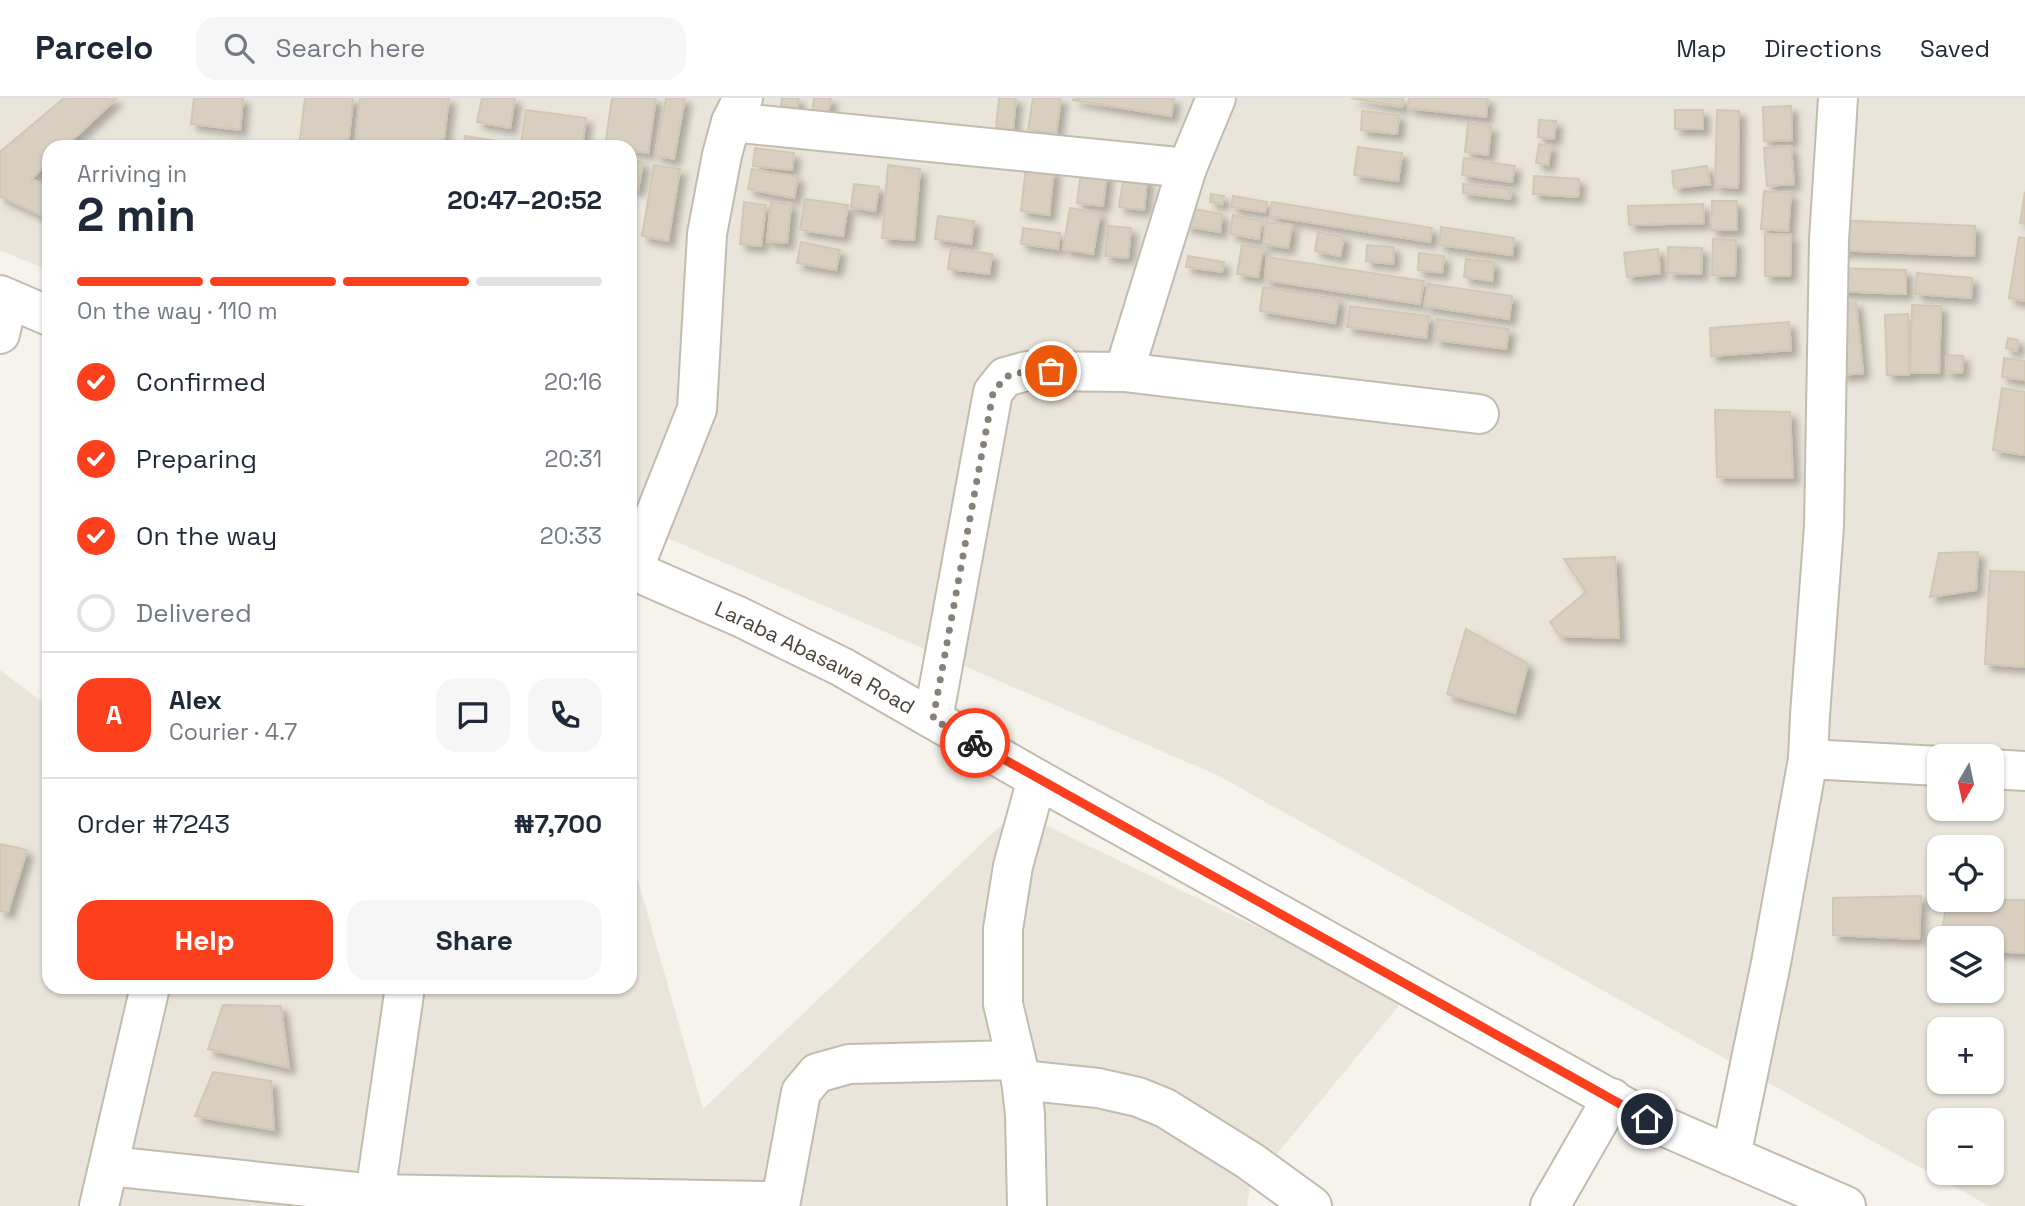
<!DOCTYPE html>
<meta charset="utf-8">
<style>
:root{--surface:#fff;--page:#f6f6f7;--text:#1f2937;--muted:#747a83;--line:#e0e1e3;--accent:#fc3f1d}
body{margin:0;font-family:"Space Grotesk",sans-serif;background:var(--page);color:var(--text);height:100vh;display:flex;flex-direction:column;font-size:26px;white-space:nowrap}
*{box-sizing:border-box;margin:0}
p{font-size:23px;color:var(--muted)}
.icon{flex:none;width:38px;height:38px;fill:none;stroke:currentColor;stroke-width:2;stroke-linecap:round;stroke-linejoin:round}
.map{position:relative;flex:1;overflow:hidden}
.side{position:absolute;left:42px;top:42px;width:595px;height:854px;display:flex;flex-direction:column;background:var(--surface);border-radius:21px;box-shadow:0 2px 5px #0004}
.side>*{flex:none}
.needle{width:46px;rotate:189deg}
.controls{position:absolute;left:1927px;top:646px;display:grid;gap:14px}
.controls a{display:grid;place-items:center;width:77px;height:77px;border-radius:14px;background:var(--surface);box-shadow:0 2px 5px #0004;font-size:35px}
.pin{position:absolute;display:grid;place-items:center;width:60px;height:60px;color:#fff;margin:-30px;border:4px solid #fff;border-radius:50%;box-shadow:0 2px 7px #0007}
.courier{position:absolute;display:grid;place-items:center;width:70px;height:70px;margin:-35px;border:5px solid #fc3f1d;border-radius:50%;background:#fff;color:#222;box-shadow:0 2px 9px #0007}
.summary em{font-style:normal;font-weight:700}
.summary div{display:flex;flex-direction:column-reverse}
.summary{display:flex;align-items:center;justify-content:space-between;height:119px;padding:0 35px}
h1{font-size:46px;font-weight:700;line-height:52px}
.bar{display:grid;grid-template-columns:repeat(4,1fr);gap:10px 7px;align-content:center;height:84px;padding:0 35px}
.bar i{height:9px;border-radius:5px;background:var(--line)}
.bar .current{background:var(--accent)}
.bar p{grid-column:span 4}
.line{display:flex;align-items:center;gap:18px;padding:0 35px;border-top:2px solid var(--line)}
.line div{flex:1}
.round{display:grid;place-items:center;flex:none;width:74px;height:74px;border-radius:21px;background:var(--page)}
ol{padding:0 35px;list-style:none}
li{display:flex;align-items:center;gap:21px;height:77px}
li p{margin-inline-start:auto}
li .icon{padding:7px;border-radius:50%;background:var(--accent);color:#fff;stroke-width:4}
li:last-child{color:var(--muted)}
li i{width:38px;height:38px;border:4px solid var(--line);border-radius:50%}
.cta{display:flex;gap:14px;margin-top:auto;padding:14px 35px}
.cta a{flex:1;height:80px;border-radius:21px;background:var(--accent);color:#fff;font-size:28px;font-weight:700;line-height:80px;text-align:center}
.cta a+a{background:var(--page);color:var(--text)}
header{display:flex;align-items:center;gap:42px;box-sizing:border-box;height:98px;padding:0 35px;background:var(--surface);border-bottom:2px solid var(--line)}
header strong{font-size:33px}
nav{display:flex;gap:38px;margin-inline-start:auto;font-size:24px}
.search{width:490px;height:63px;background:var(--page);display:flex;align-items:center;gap:18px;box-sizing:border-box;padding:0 24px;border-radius:21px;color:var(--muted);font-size:26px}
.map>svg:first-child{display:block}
</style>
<header>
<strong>Parcelo</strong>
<div class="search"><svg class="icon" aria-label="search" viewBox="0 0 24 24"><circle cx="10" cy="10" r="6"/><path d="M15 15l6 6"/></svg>Search here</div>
<nav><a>Map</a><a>Directions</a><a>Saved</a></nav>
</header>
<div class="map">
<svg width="2025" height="1108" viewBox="0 0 2025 1108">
<defs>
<filter id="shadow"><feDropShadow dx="6" dy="6" stdDeviation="3.5" flood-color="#0004"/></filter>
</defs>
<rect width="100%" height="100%" fill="#f6f3ec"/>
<g fill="#eae5da" fill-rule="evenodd">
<path d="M 0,0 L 2025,0 L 2025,1108 L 1989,1108 L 1217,677 L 630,424 L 630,49 L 49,49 L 49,173 L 0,152 ZM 1939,658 L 1992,658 L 1992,710 L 1939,710 ZM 1939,749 L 1992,749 L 1992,802 L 1939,802 ZM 1939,840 L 1992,840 L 1992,892 L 1939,892 ZM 1939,931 L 1992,931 L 1992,984 L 1939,984 ZM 1939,1022 L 1992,1022 L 1992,1074 L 1939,1074 Z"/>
<polygon points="0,572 49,609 49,889 630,889 630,754 703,1011 1016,713 1405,900 1250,1089 1247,1108 0,1108"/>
</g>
<g fill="#d8cfc1" stroke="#d3c7b4" stroke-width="2" filter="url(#shadow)">
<polygon points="64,0 117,0 65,49 49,49 49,64 31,81 49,89 49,121 0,98 0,54"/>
<polygon points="194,0 243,0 240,32 191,26"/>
<polygon points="305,0 353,0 348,49 299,49"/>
<polygon points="360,0 449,0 443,49 355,49"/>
<polygon points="482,0 515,0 510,30 477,24"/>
<polygon points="612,0 656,0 648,55 630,52 630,49 605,49"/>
<polygon points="666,0 685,0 674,61 655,57"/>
<polygon points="782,0 799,0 797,11 781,8"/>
<polygon points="814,0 831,0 828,17 812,15"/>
<polygon points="999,0 1016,0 1013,31 996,30"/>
<polygon points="1033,0 1061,0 1056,36 1028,31"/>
<polygon points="1074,0 1174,0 1171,18 1073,2"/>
<polygon points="1351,0 1403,0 1402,9"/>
<polygon points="1409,0 1488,0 1486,19 1408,10"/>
<polygon points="1791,8 1792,42 1764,43 1763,9"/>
<polygon points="526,12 586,20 582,49 540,49 521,46"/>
<rect x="1675" y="12" width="28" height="19"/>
<polygon points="1717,12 1739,13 1738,90 1715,88"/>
<polygon points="1362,13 1399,17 1397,36 1361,32"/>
<polygon points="1539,22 1556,23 1554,41 1538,39"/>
<polygon points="1468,25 1491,28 1488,57 1465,54"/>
<polygon points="465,38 515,46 515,49 464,49"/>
<polygon points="1539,46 1551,48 1548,67 1536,65"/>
<polygon points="1791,48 1794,86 1767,88 1764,50"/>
<polygon points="1358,49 1402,55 1398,83 1354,77"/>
<polygon points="755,50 794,55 792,72 753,68"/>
<polygon points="1464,60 1515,68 1512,84 1462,77"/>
<polygon points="630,61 643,64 638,92 630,90"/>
<polygon points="654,67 680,71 668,143 642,138"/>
<polygon points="888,67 920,71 914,142 882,140"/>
<polygon points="1707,68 1710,86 1674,90 1672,73"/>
<polygon points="1026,69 1054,72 1049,117 1021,113"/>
<polygon points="752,71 798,79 794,100 748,91"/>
<polygon points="1081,73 1107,75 1103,108 1077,105"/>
<polygon points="1124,76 1147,80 1144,112 1119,109"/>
<polygon points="1534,78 1579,81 1578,99 1533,96"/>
<polygon points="854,86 879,89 875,113 851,109"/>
<polygon points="1463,86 1511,91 1510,101 1463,95"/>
<polygon points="1764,93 1791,95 1788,133 1761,131"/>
<polygon points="2025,94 2025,126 2020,125"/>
<polygon points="1211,96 1224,98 1222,106 1210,104"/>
<polygon points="1233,98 1267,104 1265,114 1231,109"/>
<polygon points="805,101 848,107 843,138 800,132"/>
<polygon points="1712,103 1737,103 1737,132 1711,132"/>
<polygon points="744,104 766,107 761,148 740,146"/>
<polygon points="771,104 791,106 787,145 767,143"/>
<polygon points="1272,104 1432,130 1430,144 1270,118"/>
<polygon points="1703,106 1704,125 1629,127 1628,108"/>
<polygon points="1070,110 1100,115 1093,156 1063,151"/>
<polygon points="1188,110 1222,116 1220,134 1185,128"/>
<polygon points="1233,117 1262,123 1259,141 1230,136"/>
<polygon points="938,118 974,123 971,146 935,141"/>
<polygon points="1835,122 1975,128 1974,158 1834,152"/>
<polygon points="1266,124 1292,127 1288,150 1263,146"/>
<polygon points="1108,128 1131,130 1128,160 1105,158"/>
<polygon points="1441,129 1514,140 1512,157 1439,147"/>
<polygon points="1023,130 1060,135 1058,151 1021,146"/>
<polygon points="1318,134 1344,139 1340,158 1315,153"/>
<polygon points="1765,136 1791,137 1790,178 1765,178"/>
<polygon points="2019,139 2025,140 2025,203 2009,200"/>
<polygon points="1713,141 1736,142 1735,178 1712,177"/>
<polygon points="801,144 840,152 836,172 797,165"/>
<polygon points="1242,147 1263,150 1258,179 1237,176"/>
<polygon points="1367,147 1394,149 1393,166 1366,163"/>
<polygon points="1668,149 1702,150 1701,176 1668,175"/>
<polygon points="951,150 992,156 989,176 948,171"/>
<polygon points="1658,151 1660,175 1627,179 1624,155"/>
<polygon points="1419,155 1444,158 1442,175 1418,172"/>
<polygon points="1188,158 1224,164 1222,174 1186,169"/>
<polygon points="1267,159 1424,183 1420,206 1265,182"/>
<polygon points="1466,161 1494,164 1492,183 1464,179"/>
<polygon points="1835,170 1906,172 1906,196 1835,193"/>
<polygon points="1917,175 1972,180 1971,200 1915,196"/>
<polygon points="1428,186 1512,198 1509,221 1424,208"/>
<polygon points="1263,189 1339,201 1335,225 1260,213"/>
<polygon points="1856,204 1863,275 1841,277 1835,206"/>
<polygon points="1912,207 1941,208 1939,275 1910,275"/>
<polygon points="1350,208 1429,218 1426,240 1347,229"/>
<polygon points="1908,216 1909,277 1887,277 1885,217"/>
<polygon points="1437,221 1509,231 1506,251 1435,242"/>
<polygon points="1789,224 1791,252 1711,258 1710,230"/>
<polygon points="2008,240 2018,242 2017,253 2006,250"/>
<polygon points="1947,257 1963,258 1962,275 1946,274"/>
<polygon points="2004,260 2025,263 2025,282 2002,279"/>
<polygon points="2002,290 2025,294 2025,357 1993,352"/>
<polygon points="1715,312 1790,314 1793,380 1717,379"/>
<polygon points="1978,454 1976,492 1930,499 1939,455"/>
<polygon points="1615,459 1619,540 1560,538 1550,524 1586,494 1564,461"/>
<polygon points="1990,473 2025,474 2025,569 1985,566"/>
<polygon points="1466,531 1528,566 1515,615 1447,596"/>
<polygon points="0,746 27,752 8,814 0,813"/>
<polygon points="1921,798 1919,841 1833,837 1833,800"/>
<polygon points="1947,802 2025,802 2025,855 1992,853 1992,840 1941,840"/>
<polygon points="223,907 281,908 289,970 208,951"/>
<polygon points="213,974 271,983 274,1032 195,1018"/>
</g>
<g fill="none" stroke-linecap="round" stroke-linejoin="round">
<defs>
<g id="minor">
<polyline points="731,24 1187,70"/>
<polyline points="0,197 49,218"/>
<polyline points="0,236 8,201"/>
<polyline points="1124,274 1479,316"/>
<path id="s1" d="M 630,471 L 740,519 L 842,569 L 1037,681 L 1647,1021 L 1846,1108"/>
<polyline points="633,472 697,311 707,136 722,57 731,24 743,0"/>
<polyline points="933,621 993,294 1005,279 1027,273 1124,274 1187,70 1216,0"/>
<polyline points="1808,661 1939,668"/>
<polyline points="1992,671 2025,673"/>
<polyline points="1021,982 1098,990 1138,999 1165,1010 1250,1063 1312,1108"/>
<polyline points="1731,1058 1771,865 1808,661 1810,617 1824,428 1829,142 1838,0"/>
<polyline points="109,1068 375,1096 768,1103 778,1108"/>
<polyline points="375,1096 405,889"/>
<polyline points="99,1108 150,889"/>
<polyline points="780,1108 801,994 817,975 849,966 1016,962"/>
<polyline points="1027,1108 1025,1016 1021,982 1003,906 1003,831 1013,768 1037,681"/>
<polyline points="1550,1108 1612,1000"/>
</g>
</defs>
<use href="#minor" stroke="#c2bbae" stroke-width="42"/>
<use href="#minor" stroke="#fff" stroke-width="38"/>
</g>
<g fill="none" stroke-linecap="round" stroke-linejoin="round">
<polyline stroke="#878178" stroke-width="7" stroke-dasharray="0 12.6" points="975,645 933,621 993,295 1005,279 1027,273 1051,273"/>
<polyline stroke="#fc3f1d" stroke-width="9" points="975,645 1647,1021"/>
</g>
<g text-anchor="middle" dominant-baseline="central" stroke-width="5" stroke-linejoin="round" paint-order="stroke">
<g font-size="21" fill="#4b4439" stroke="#fff">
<text stroke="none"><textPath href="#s1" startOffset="205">Laraba Abasawa Road</textPath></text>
</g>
</g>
</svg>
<div class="controls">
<a><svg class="needle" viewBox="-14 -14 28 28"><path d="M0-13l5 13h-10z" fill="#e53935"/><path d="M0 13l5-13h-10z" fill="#747a83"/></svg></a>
<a><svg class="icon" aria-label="locate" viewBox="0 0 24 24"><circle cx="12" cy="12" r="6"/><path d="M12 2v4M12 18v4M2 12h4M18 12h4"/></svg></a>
<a><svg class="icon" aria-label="layers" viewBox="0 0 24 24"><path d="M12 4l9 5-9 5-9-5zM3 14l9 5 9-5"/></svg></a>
<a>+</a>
<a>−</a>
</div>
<div class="pin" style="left:1051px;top:273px;background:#ea580c"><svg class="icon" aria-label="bag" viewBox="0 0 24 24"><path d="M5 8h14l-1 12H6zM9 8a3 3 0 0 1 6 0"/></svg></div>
<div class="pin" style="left:1647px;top:1021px;background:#1f2937"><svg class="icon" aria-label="home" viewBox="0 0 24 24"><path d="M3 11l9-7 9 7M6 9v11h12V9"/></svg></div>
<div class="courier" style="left:975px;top:645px"><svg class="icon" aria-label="bike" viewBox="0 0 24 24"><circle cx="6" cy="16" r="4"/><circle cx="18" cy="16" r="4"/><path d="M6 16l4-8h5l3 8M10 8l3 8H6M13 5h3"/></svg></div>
<section class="side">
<div class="summary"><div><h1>2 min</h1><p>Arriving in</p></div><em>20:47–20:52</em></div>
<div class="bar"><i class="current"></i><i class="current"></i><i class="current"></i><i></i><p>On the way · 110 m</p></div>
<ol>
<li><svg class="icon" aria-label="check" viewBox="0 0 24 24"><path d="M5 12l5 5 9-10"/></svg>Confirmed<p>20:16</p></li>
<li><svg class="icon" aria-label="check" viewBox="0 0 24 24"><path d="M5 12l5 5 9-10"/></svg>Preparing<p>20:31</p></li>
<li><svg class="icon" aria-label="check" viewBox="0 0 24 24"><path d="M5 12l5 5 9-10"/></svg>On the way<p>20:33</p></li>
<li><i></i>Delivered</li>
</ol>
<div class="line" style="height:126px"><b class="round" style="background:var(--accent);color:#fff">A</b><div><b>Alex</b><p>Courier · 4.7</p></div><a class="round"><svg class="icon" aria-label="chat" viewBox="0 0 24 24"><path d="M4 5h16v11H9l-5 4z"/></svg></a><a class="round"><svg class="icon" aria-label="phone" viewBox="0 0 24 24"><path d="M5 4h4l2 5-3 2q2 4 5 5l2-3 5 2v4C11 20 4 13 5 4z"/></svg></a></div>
<div class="line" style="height:91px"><div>Order #7243</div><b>₦7,700</b></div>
<div class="cta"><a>Help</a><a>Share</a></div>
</section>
</div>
